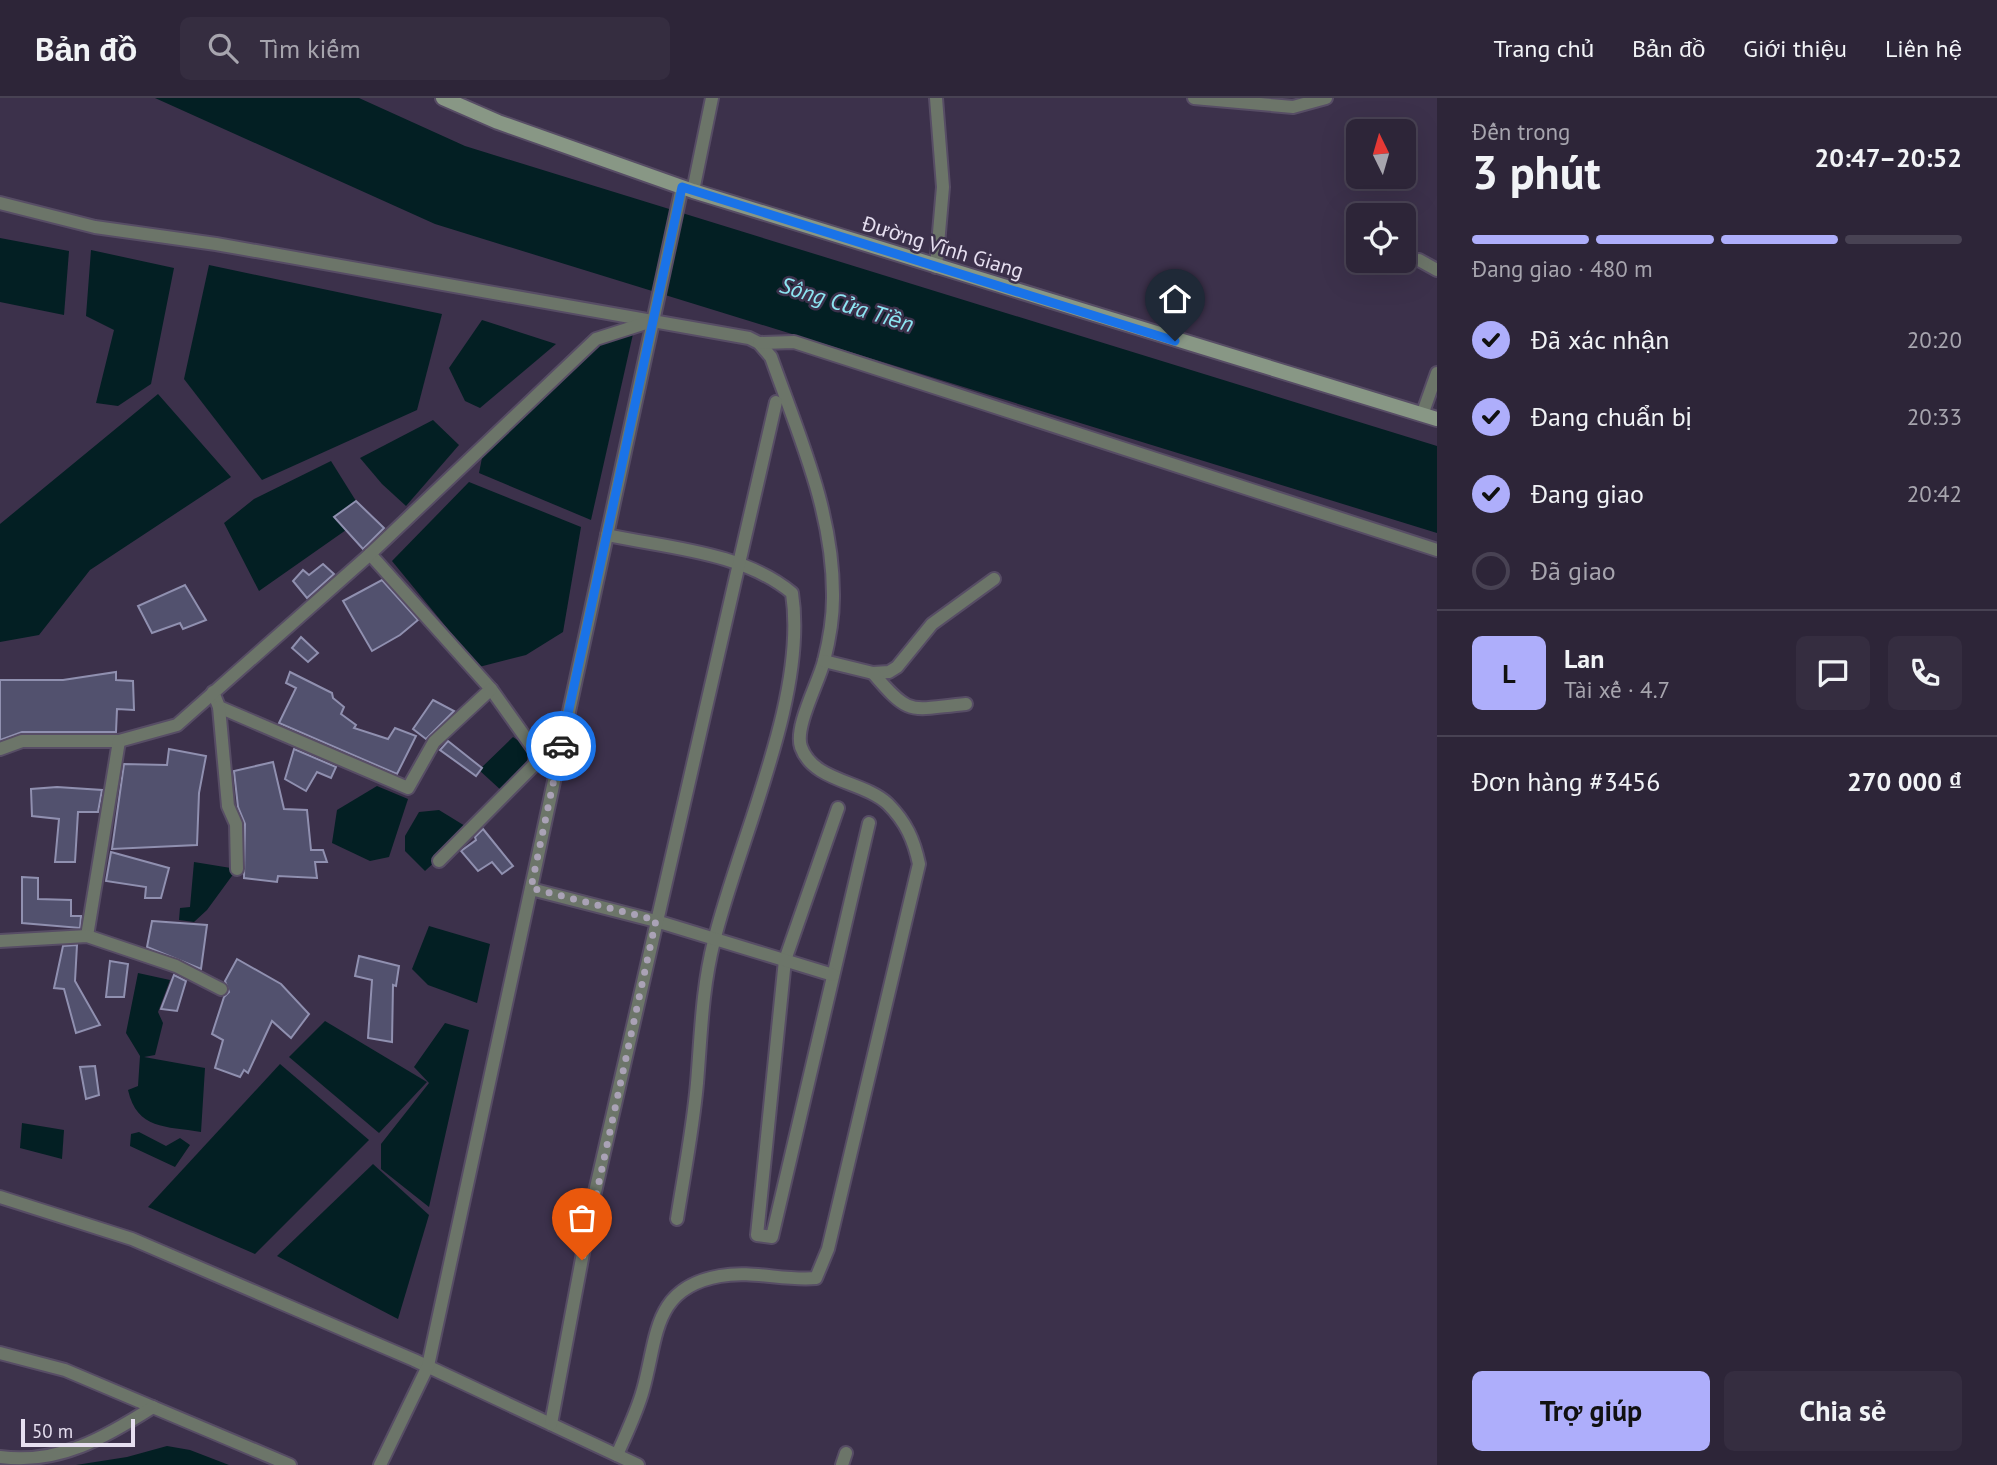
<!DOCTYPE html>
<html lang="vi">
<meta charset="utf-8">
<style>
:root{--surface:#2d2538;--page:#352d40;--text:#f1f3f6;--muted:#a7a5ae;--line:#484253;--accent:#aeaefb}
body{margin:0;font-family:"PT Sans",sans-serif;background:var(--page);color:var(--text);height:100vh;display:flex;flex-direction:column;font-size:26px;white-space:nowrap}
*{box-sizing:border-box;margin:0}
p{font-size:23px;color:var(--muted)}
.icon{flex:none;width:38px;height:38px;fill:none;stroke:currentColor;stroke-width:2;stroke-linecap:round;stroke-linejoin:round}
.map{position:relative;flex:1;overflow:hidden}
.sheet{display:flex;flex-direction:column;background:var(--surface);width:560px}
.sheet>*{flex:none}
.needle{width:46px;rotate:355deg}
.tools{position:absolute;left:1346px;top:21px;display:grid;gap:14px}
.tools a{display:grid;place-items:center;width:70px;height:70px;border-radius:10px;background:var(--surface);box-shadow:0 7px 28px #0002,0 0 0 2px var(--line);font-size:35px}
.scale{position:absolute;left:21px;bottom:18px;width:114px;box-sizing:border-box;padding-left:7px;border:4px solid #e6dff0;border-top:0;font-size:19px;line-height:24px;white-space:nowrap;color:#e6dff0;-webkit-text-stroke:5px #3c314b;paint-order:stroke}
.pin{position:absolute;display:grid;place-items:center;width:60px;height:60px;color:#fff;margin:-72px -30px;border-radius:50% 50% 50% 0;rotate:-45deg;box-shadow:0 0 7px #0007}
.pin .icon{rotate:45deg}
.courier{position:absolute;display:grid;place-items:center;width:70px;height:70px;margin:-35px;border:5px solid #1a73e8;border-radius:50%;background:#fff;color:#222;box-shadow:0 2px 9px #0007}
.headline em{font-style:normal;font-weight:700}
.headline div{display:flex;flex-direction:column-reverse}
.headline{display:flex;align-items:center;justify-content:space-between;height:119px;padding:0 35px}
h1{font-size:46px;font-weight:700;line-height:52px}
.bar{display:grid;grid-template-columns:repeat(4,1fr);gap:10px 7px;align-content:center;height:84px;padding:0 35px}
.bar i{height:9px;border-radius:5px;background:var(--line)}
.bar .active{background:var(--accent)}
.bar p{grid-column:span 4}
.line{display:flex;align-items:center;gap:18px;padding:0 35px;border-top:2px solid var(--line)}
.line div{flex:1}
.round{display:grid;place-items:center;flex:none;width:74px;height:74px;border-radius:10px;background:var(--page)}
ol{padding:0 35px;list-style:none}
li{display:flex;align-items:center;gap:21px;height:77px}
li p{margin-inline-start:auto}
li .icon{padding:7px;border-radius:50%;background:var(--accent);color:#111;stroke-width:4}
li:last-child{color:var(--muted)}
li i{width:38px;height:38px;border:4px solid var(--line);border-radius:50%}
.cta{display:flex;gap:14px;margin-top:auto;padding:14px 35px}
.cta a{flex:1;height:80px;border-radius:10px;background:var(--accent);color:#111;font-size:28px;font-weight:700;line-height:80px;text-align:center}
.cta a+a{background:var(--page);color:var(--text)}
header{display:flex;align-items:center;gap:42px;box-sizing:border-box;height:98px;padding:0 35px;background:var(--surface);border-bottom:2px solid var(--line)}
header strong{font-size:33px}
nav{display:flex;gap:38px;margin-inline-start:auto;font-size:24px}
.search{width:490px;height:63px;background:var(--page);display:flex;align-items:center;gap:18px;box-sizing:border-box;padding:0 24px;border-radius:10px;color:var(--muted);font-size:26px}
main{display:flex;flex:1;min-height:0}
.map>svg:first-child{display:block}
</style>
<header>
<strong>Bản đồ</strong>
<div class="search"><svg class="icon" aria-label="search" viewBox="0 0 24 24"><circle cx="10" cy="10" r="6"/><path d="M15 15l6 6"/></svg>Tìm kiếm</div>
<nav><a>Trang chủ</a><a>Bản đồ</a><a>Giới thiệu</a><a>Liên hệ</a></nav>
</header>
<main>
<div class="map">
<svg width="1437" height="1367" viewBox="0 0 1437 1367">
<rect width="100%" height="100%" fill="#3c314b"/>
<g fill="#031f23">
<polygon points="155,0 359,0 465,48 1437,348 1437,435 435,126"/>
<polygon points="0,140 69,153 64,217 0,204"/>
<polygon points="91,152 174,170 151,286 118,308 96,305 114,232 86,218"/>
<polygon points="209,167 442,216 417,312 262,382 184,281"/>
<polygon points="482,222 556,246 480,310 465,303 449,270"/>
<polygon points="633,236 591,422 479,375 482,360 558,280 600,246"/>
<polygon points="158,296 231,379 90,472 39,537 0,544 0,426"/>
<polygon points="433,322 459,347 406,408 382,386 360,360"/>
<polygon points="331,363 356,403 335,419 346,432 259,493 224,425 254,401"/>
<polygon points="469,384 581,429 563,534 526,557 479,569 392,463"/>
<path d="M 513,639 L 526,648 C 532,671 518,680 503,694 L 479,672 Z"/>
<polygon points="377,688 408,701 389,759 370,763 332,745 337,712"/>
<polygon points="439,712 470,731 425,773 405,753 405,738 419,714"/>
<polygon points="194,764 237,771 207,812 194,824 179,822 180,810 190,809"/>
<polygon points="429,828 490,846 477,905 428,887 412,871"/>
<path d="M 138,875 L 170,882 L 158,914 L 163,925 L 155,957 L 144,959 L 205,970 L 201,1034 C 166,1028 137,1032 128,992 L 138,988 L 140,958 L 126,935 Z"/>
<polygon points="325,923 427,984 379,1035 289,959"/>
<polygon points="445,925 469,932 429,1109 381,1071 381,1046 429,985 414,969"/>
<polygon points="280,966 369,1042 255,1156 148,1109"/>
<polygon points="22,1025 64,1032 62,1061 20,1050"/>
<polygon points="139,1034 166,1048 180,1040 190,1047 175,1069 130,1048 131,1036"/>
<polygon points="373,1066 429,1117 398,1221 277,1158"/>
<polygon points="167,1348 190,1352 229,1367 76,1367 127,1359"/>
</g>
<g fill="#52516e" stroke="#9090b0" stroke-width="2">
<polygon points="356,403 384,430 363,451 334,419"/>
<polygon points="323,466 334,476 307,500 293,483 303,472 309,477"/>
<polygon points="382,482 418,522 400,537 372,553 343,503"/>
<polygon points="185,487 206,522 183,531 180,525 152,535 138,508"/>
<polygon points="301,539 318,555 308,564 292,550"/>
<polygon points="116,574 116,582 133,583 134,612 117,611 116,634 22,634 0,642 0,582 63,582"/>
<polygon points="290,574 332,595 333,600 344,609 341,616 356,627 354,630 388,641 395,630 416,638 397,676 279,625 296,590 286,585"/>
<polygon points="433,602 454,613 426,641 413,631"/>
<polygon points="448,643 482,670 476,678 440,652"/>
<polygon points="169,651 206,658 199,695 197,747 112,751 124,666 167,667"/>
<polygon points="294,651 336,669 331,680 317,674 306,693 285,681"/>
<polygon points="273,664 284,711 307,712 311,752 323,752 327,764 315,764 317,780 278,778 277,784 244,780 245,726 238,709 234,673"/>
<polygon points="57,689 102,692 98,714 78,714 75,764 55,764 59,721 32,718 31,691"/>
<polygon points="483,731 513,768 502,776 492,764 478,773 461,753 476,742 475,739"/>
<polygon points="111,754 169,770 161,800 145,800 146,789 106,783"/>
<polygon points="22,779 38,780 38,801 71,802 71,818 81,818 80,830 22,825"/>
<polygon points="152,823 207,827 201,871 147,849"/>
<polygon points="77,847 75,883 100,927 76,935 64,891 54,890 63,848"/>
<polygon points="359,858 399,868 396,888 393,887 392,944 368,940 372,882 355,878"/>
<polygon points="237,861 281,886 309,916 291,940 272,923 248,975 244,972 240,979 215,970 223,942 212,936 224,899 229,894 225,883"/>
<polygon points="110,863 128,866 124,899 106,899"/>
<polygon points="174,877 186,883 177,913 161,911"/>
<polygon points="95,968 99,997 86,1001 80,969"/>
</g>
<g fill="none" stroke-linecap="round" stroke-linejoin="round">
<defs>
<g id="street">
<polyline points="1194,0 1293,9 1326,0"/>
<polyline points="693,93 712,0"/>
<path d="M 0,105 L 95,129 L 216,146 L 749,240 L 759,245 L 771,259 C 799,338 834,415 833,500 C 833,520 829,543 824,563 C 819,584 794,629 801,649 C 813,684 864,683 888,706 C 906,724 914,742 919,766 L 828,1151 L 816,1180 C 784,1183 752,1172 720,1178 C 652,1190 658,1239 643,1292 C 637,1314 626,1336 617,1357"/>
<polyline points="1419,162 1437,172"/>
<polyline points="936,169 943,89 936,0"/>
<polyline points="759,245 794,244 1437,452"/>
<polyline points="1422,317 1437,275"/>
<path d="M 607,437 C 668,450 743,454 792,495 C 808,598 739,741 714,843 C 702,890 701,937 697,985 C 693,1031 684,1076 677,1121"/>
<polyline points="370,456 491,591 538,657 537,664 439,763"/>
<polyline points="824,563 873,575 889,574 897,569 932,526 994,481"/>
<path d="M 873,575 C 911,620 910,611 966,606"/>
<polyline points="213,594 219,609 408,690 434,644 491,591"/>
<polyline points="219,609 228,708 236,726 237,771"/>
<polyline points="0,651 22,643 119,643 177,627 368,458 596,241 649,224"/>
<polyline points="838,710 785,862 757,1137 772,1139 869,725"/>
<polyline points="531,791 656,823 833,877"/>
<polyline points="87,838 119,643"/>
<polyline points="0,843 87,838 176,868 221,891"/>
<polyline points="0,1099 132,1141 414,1262 638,1367"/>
<polyline points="0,1255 65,1272 290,1367"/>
<polyline points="551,1326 592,1107 776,304"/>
<path d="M 0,1359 C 59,1367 106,1339 153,1309"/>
<polyline points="380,1367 428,1268 682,89"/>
<polyline points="842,1367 846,1355"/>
</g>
<polyline id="secondary" points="443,0 498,24 693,93 1437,321"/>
</defs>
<use href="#street" stroke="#574d65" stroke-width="16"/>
<use href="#secondary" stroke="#574d65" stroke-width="18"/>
<use href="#street" stroke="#6c7569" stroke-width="12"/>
<use href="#secondary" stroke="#889785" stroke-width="14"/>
</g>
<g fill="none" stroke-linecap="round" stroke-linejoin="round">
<polyline stroke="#aaa2b6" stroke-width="7" stroke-dasharray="0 12.6" points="561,648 531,790 656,822 582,1162"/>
<polyline stroke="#1a73e8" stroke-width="9" points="561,648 682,89 1175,243"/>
</g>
<g text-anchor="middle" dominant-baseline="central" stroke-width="5" stroke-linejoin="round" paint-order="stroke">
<g font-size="21" fill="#e6dff0" stroke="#3c314b">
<text transform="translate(943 149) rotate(17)">Đường Vĩnh Giang</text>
</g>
<g font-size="23" font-style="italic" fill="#8de5f2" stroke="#3c314b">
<text transform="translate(847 206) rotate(17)">Sông Cửa Tiền</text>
</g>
</g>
</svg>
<div class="tools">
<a><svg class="needle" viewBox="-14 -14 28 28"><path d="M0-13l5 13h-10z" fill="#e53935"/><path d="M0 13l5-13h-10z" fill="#a7a5ae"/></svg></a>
<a><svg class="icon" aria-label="locate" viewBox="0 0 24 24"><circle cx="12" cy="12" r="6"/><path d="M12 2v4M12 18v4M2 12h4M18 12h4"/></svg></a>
</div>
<div class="scale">50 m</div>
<div class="pin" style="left:582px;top:1162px;background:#ea580c"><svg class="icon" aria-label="bag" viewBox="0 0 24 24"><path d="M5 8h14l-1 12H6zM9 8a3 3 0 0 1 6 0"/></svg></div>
<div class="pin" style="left:1175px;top:243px;background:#1f2937"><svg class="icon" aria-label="home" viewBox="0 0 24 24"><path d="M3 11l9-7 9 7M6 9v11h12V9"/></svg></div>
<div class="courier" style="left:561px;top:648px"><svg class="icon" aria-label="car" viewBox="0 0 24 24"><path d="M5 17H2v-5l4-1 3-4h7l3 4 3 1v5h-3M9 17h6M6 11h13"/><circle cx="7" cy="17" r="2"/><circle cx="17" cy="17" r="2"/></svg></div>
</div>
<section class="sheet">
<div class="headline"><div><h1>3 phút</h1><p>Đến trong</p></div><em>20:47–20:52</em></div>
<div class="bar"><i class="active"></i><i class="active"></i><i class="active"></i><i></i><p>Đang giao · 480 m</p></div>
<ol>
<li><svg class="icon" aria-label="check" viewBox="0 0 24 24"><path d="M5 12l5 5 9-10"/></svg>Đã xác nhận<p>20:20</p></li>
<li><svg class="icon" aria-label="check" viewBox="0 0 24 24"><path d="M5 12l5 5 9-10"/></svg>Đang chuẩn bị<p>20:33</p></li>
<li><svg class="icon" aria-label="check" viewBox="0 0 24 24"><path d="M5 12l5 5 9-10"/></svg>Đang giao<p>20:42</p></li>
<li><i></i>Đã giao</li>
</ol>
<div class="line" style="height:126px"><b class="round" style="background:var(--accent);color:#111">L</b><div><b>Lan</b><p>Tài xế · 4.7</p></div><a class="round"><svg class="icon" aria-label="chat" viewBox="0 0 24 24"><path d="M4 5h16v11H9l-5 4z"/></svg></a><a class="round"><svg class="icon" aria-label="phone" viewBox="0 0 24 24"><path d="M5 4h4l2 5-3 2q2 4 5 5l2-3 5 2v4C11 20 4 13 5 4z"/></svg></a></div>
<div class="line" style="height:91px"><div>Đơn hàng #3456</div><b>270 000 ₫</b></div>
<div class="cta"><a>Trợ giúp</a><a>Chia sẻ</a></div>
</section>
</main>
